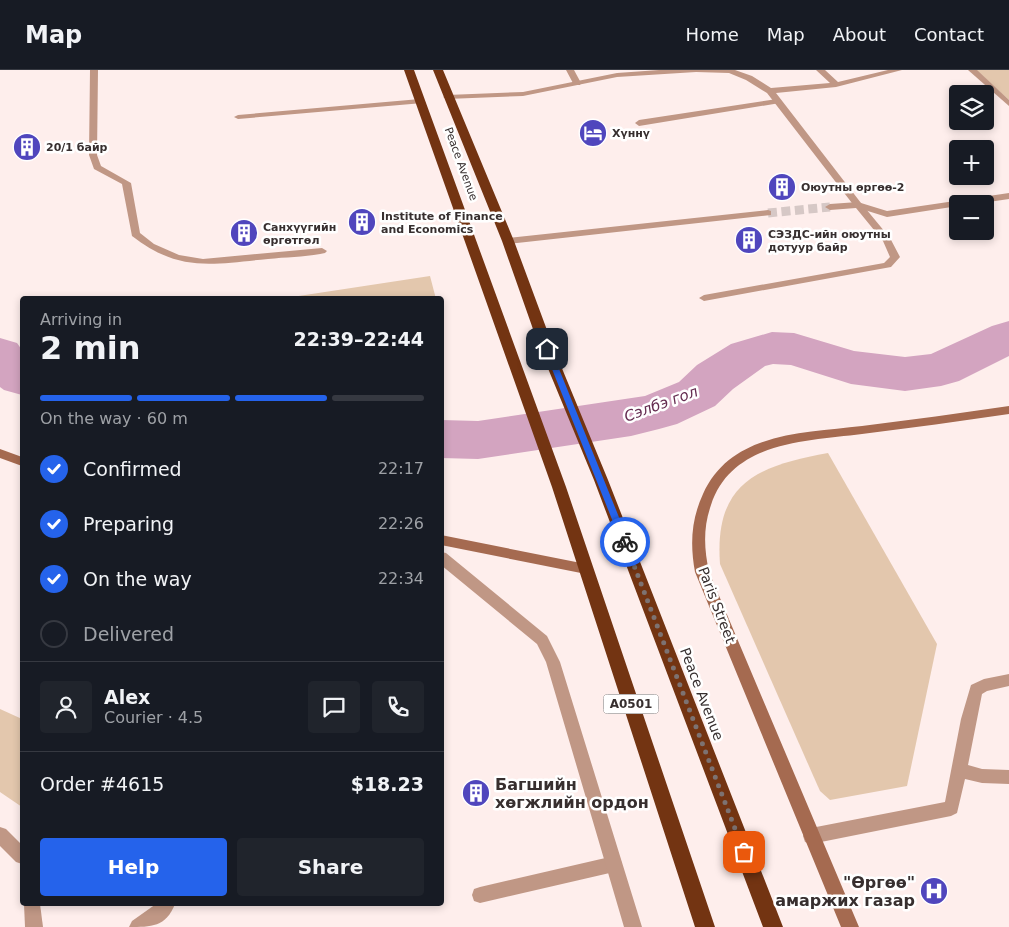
<!DOCTYPE html>
<meta charset="utf-8">
<style>
:root{--surface:#171b24;--page:#20242c;--text:#f1f3f6;--muted:#9ea1a6;--line:#363941;--accent:#2563eb}
body{margin:0;font-family:"DejaVu Sans",sans-serif;background:var(--page);color:var(--text);height:100vh;display:flex;flex-direction:column;font-size:19px;white-space:nowrap}
*{box-sizing:border-box;margin:0}
p{font-size:16px;color:var(--muted)}
.icon{flex:none;width:28px;height:28px;fill:none;stroke:currentColor;stroke-width:2;stroke-linecap:round;stroke-linejoin:round}
.map{position:relative;flex:1;overflow:hidden}
.details{position:absolute;left:20px;top:226px;width:424px;height:610px;display:flex;flex-direction:column;background:var(--surface);border-radius:5px;box-shadow:0 2px 8px #0003}
.details>*{flex:none}
.buttons{position:absolute;left:949px;top:15px;display:grid;gap:10px}
.buttons a{display:grid;place-items:center;width:45px;height:45px;border-radius:5px;background:var(--surface);box-shadow:0 2px 8px #0003;font-size:25px}
.pin{position:absolute;display:grid;place-items:center;width:42px;height:42px;color:#fff;margin:-21px;border-radius:10px;box-shadow:0 2px 8px #0006}
.courier{position:absolute;display:grid;place-items:center;width:50px;height:50px;margin:-25px;border:4px solid #2563eb;border-radius:50%;background:#fff;color:#222;box-shadow:0 1px 6px #0007}
.overview em{font-style:normal;font-weight:800}
.overview div{display:flex;flex-direction:column-reverse}
.overview{display:flex;align-items:center;justify-content:space-between;height:85px;padding:0 20px}
h1{font-size:32px;font-weight:800;line-height:38px}
.bar{display:grid;grid-template-columns:repeat(4,1fr);gap:8px 5px;align-content:center;height:60px;padding:0 20px}
.bar i{height:6px;border-radius:4px;background:var(--line)}
.bar .on{background:var(--accent)}
.bar p{grid-column:span 4}
.line{display:flex;align-items:center;gap:12px;padding:0 20px;border-top:1px solid var(--line)}
.line div{flex:1}
.round{display:grid;place-items:center;flex:none;width:52px;height:52px;border-radius:5px;background:var(--page)}
ol{padding:0 20px;list-style:none}
li{display:flex;align-items:center;gap:15px;height:55px}
li p{margin-inline-start:auto}
li .icon{padding:5px;border-radius:50%;background:var(--accent);color:#fff;stroke-width:4}
li:last-child{color:var(--muted)}
li i{width:28px;height:28px;border:2px solid var(--line);border-radius:50%}
.action{display:flex;gap:10px;margin-top:auto;padding:10px 20px}
.action a{flex:1;height:58px;border-radius:5px;background:var(--accent);color:#fff;font-size:20px;font-weight:800;line-height:58px;text-align:center}
.action a+a{background:var(--page);color:var(--text)}
header{display:flex;align-items:center;gap:30px;box-sizing:border-box;height:70px;padding:0 25px;background:var(--surface);border-bottom:1px solid var(--line)}
header strong{font-size:24px}
nav{display:flex;gap:28px;margin-inline-start:auto;font-size:18px}
.map>svg:first-child{display:block}
</style>
<header>
<strong>Map</strong>
<nav><a>Home</a><a>Map</a><a>About</a><a>Contact</a></nav>
</header>
<div class="map">
<svg width="1009" height="857" viewBox="0 0 1009 857">
<rect width="100%" height="100%" fill="#feeeec"/>
<g fill="#e3c7ad">
<polygon points="976,0 1009,0 1009,30"/>
<polygon points="430,206 436,229 274,229 292,227"/>
<path d="M 828,383 L 937,574 L 907,716 L 830,730 L 820,721 L 812,703 L 720,494 C 714,412 758,396 828,383 Z"/>
<polygon points="0,639 22,649 22,737 0,722"/>
</g>
<g fill="none" stroke-linecap="round" stroke-linejoin="round">
<g fill="#d3a4c0" fill-rule="evenodd">
<polygon points="1009,251 1009,286 959,311 941,316 905,321 851,314 791,295 773,294 765,296 733,319 715,336 677,354 659,359 631,366 478,389 441,388 441,350 478,351 645,326 679,312 697,295 731,274 772,262 794,263 854,281 905,287 931,284 992,256"/>
<polygon points="0,268 17,273 22,280 22,325 4,320 0,317"/>
</g>
<polyline stroke="#d6c8c6" stroke-width="9" stroke-dasharray="9 4.5" stroke-linecap="butt" points="768,143 830,137"/>
<g fill="#c09785" fill-rule="evenodd">
<polygon points="566,0 574,0 581,13 580,15 574,15"/>
<polygon points="420,29 424,31 423,33 238,49 234,47 238,45"/>
<polygon points="777,29 780,29 780,33 639,56 635,53 639,50"/>
<polygon points="858,132 861,133 890,168 900,187 891,197 704,231 699,228 704,225 884,193 890,187 883,171 856,138 830,140 825,137 830,134"/>
<polygon points="1009,604 1009,616 987,621 982,624 968,695 982,699 1009,700 1009,714 982,713 965,709 957,743 951,746 811,774 805,772 803,766 805,760 811,758 945,732 961,649 971,615 984,609"/>
<polygon points="614,786 620,788 622,794 620,800 614,802 480,833 474,831 472,825 474,819 480,817"/>
</g>
<g fill="#c09785" fill-rule="evenodd">
<path d="M 90,0 L 98,0 L 97,85 L 101,96 L 131,113 L 140,163 L 154,174 L 179,185 L 203,189 L 322,178 L 327,181 L 325,183 C 307,187 287,187 268,189 C 212,194 180,203 132,166 L 122,114 L 94,99 L 89,85 Z"/>
<polygon points="659,0 735,0 752,6 771,18 830,13 816,0 825,0 838,12 888,0 902,0 836,17 776,23 861,133 887,141 1009,123 1009,129 975,134 958,134 958,136 887,147 855,137 767,23 746,10 729,3 696,2 617,7 523,26 447,29 443,27 447,25 523,22 617,3"/>
<polygon points="968,0 977,0 1009,30 1009,36"/>
<polygon points="768,140 771,141 771,145 508,174 503,171 508,168"/>
<polygon points="441,482 446,483 547,566 560,592 642,857 624,857 546,592 537,574 441,495"/>
<polygon points="0,757 6,759 22,775 22,794 16,792 0,776"/>
<polygon points="24,834 40,834 43,857 25,857"/>
<path d="M 156,834 L 175,834 C 166,857 151,857 129,857 L 132,851 Z"/>
</g>
<g fill="#a56a50" fill-rule="evenodd">
<path d="M 1009,336 L 1009,344 C 960,351 911,358 862,364 C 807,371 732,371 711,435 C 703,458 704,478 709,502 L 859,857 L 841,857 L 695,502 C 690,475 691,450 703,424 C 731,362 803,363 862,356 C 911,350 960,343 1009,336 Z"/>
<polygon points="0,379 22,387 22,396 0,388"/>
<polygon points="441,465 591,495 593,499 591,503 586,504 441,475"/>
</g>
<g fill="#733412" fill-rule="evenodd">
<polygon points="404,0 414,0 566,417 715,857 695,857 552,417"/>
<polygon points="433,0 443,0 514,171 554,279 608,410 783,857 763,857 594,410 540,279 502,171"/>
</g>
</g>
<polygon fill="#2563eb" points="547,277 551,279 629,472 628,475 622,475 621,472 544,279"/>
<g fill="none" stroke-linecap="round" stroke-linejoin="round">
<polyline stroke="#7d7271" stroke-width="5" stroke-dasharray="0 9" points="625,472 744,782"/>
</g>
<defs>
<symbol id="hotel-disc" viewBox="-11 -11 22 22"><circle r="9.5" fill="#5046bd" stroke="#fff"/><path d="M-6-4.5h1.5V1H6V5H4.5V3h-9V5H-6ZM-4 0a1.8 1.8 0 1 1 3.6 0ZM.5 0V-2.5h3Q6-2.5 6 0Z" fill="#fff"/></symbol>
<symbol id="building-disc" viewBox="-11 -11 22 22"><circle r="9.5" fill="#5046bd" stroke="#fff"/><path d="M-4-6H4V6H1V3H-1V6H-4ZM-2.5-4.3h1.7v1.8h-1.7ZM.8-4.3h1.7v1.8H.8ZM-2.5-1h1.7V.8h-1.7ZM.8-1h1.7V.8H.8Z" fill="#fff"/></symbol>
<symbol id="hospital-disc" viewBox="-11 -11 22 22"><circle r="9.5" fill="#5046bd" stroke="#fff"/><path d="M-5-5h3v3.5h4V-5h3V5h-3V1.5h-4V5h-3Z" fill="#fff"/></symbol>
</defs>
<g fill-rule="evenodd">
<use href="#hotel-disc" x="577" y="47" width="32" height="32"/>
<use href="#building-disc" x="11" y="61" width="32" height="32"/>
<use href="#building-disc" x="766" y="101" width="32" height="32"/>
<use href="#building-disc" x="346" y="136" width="32" height="32"/>
<use href="#building-disc" x="228" y="147" width="32" height="32"/>
<use href="#building-disc" x="733" y="154" width="32" height="32"/>
<use href="#building-disc" x="460" y="707" width="32" height="32"/>
<use href="#hospital-disc" x="918" y="805" width="32" height="32"/>
</g>
<g text-anchor="middle" dominant-baseline="central" stroke-width="5" stroke-linejoin="round" paint-order="stroke">
<g font-size="11" font-weight="bold" fill="#372f2f" stroke="#fff" text-anchor="start">
<text x="612" y="63">Хүннү</text>
<text x="46" y="77">20/1 байр</text>
<text x="801" y="117">Оюутны өргөө-2</text>
<text x="381" y="146">Institute of Finance<tspan x="381" dy="13">and Economics</tspan></text>
<text x="263" y="157">Санхүүгийн<tspan x="263" dy="13">өргөтгөл</tspan></text>
<text x="768" y="164">СЭЗДС-ийн оюутны<tspan x="768" dy="13">дотуур байр</tspan></text>
</g>
<g font-size="11" fill="#372f2f" stroke="#fff">
<text transform="translate(461 94) rotate(70)">Peace Avenue</text>
</g>
<rect fill="#fff" stroke="#736d6d" stroke-width="1" x="603.5" y="624.5" width="55" height="19" rx="4"/>
<g font-size="12" font-weight="bold" fill="#372f2f">
<text x="631" y="634">A0501</text>
</g>
<g font-size="14" fill="#372f2f" stroke="#fff">
<text transform="translate(717 535) rotate(69)">Paris Street</text>
<text transform="translate(702 624) rotate(69)">Peace Avenue</text>
</g>
<g font-size="15" font-style="italic" fill="#642c50" stroke="#fff">
<text transform="translate(661 334) rotate(-20)">Сэлбэ гол</text>
</g>
<g font-size="16" font-weight="bold" fill="#372f2f" stroke="#fff" text-anchor="start">
<text x="495" y="714">Багшийн<tspan x="495" dy="18">хөгжлийн ордон</tspan></text>
<text x="915" y="812" text-anchor="end">"Өргөө"<tspan x="915" dy="18">амаржих газар</tspan></text>
</g>
</g>
</svg>
<div class="buttons">
<a><svg class="icon" aria-label="layers" viewBox="0 0 24 24"><path d="M12 4l9 5-9 5-9-5zM3 14l9 5 9-5"/></svg></a>
<a>+</a>
<a>−</a>
</div>
<div class="pin" style="left:744px;top:782px;background:#ea580c"><svg class="icon" aria-label="bag" viewBox="0 0 24 24"><path d="M5 8h14l-1 12H6zM9 8a3 3 0 0 1 6 0"/></svg></div>
<div class="pin" style="left:547px;top:279px;background:#1f2937"><svg class="icon" aria-label="home" viewBox="0 0 24 24"><path d="M3 11l9-7 9 7M6 9v11h12V9"/></svg></div>
<div class="courier" style="left:625px;top:472px"><svg class="icon" aria-label="bike" viewBox="0 0 24 24"><circle cx="6" cy="16" r="4"/><circle cx="18" cy="16" r="4"/><path d="M6 16l4-8h5l3 8M10 8l3 8H6M13 5h3"/></svg></div>
<section class="details">
<div class="overview"><div><h1>2 min</h1><p>Arriving in</p></div><em>22:39–22:44</em></div>
<div class="bar"><i class="on"></i><i class="on"></i><i class="on"></i><i></i><p>On the way · 60 m</p></div>
<ol>
<li><svg class="icon" aria-label="check" viewBox="0 0 24 24"><path d="M5 12l5 5 9-10"/></svg>Confirmed<p>22:17</p></li>
<li><svg class="icon" aria-label="check" viewBox="0 0 24 24"><path d="M5 12l5 5 9-10"/></svg>Preparing<p>22:26</p></li>
<li><svg class="icon" aria-label="check" viewBox="0 0 24 24"><path d="M5 12l5 5 9-10"/></svg>On the way<p>22:34</p></li>
<li><i></i>Delivered</li>
</ol>
<div class="line" style="height:90px"><a class="round"><svg class="icon" aria-label="person" viewBox="0 0 24 24"><circle cx="12" cy="8" r="4"/><path d="M4 21q1-7 8-7t8 7"/></svg></a><div><b>Alex</b><p>Courier · 4.5</p></div><a class="round"><svg class="icon" aria-label="chat" viewBox="0 0 24 24"><path d="M4 5h16v11H9l-5 4z"/></svg></a><a class="round"><svg class="icon" aria-label="phone" viewBox="0 0 24 24"><path d="M5 4h4l2 5-3 2q2 4 5 5l2-3 5 2v4C11 20 4 13 5 4z"/></svg></a></div>
<div class="line" style="height:65px"><div>Order #4615</div><b>$18.23</b></div>
<div class="action"><a>Help</a><a>Share</a></div>
</section>
</div>
